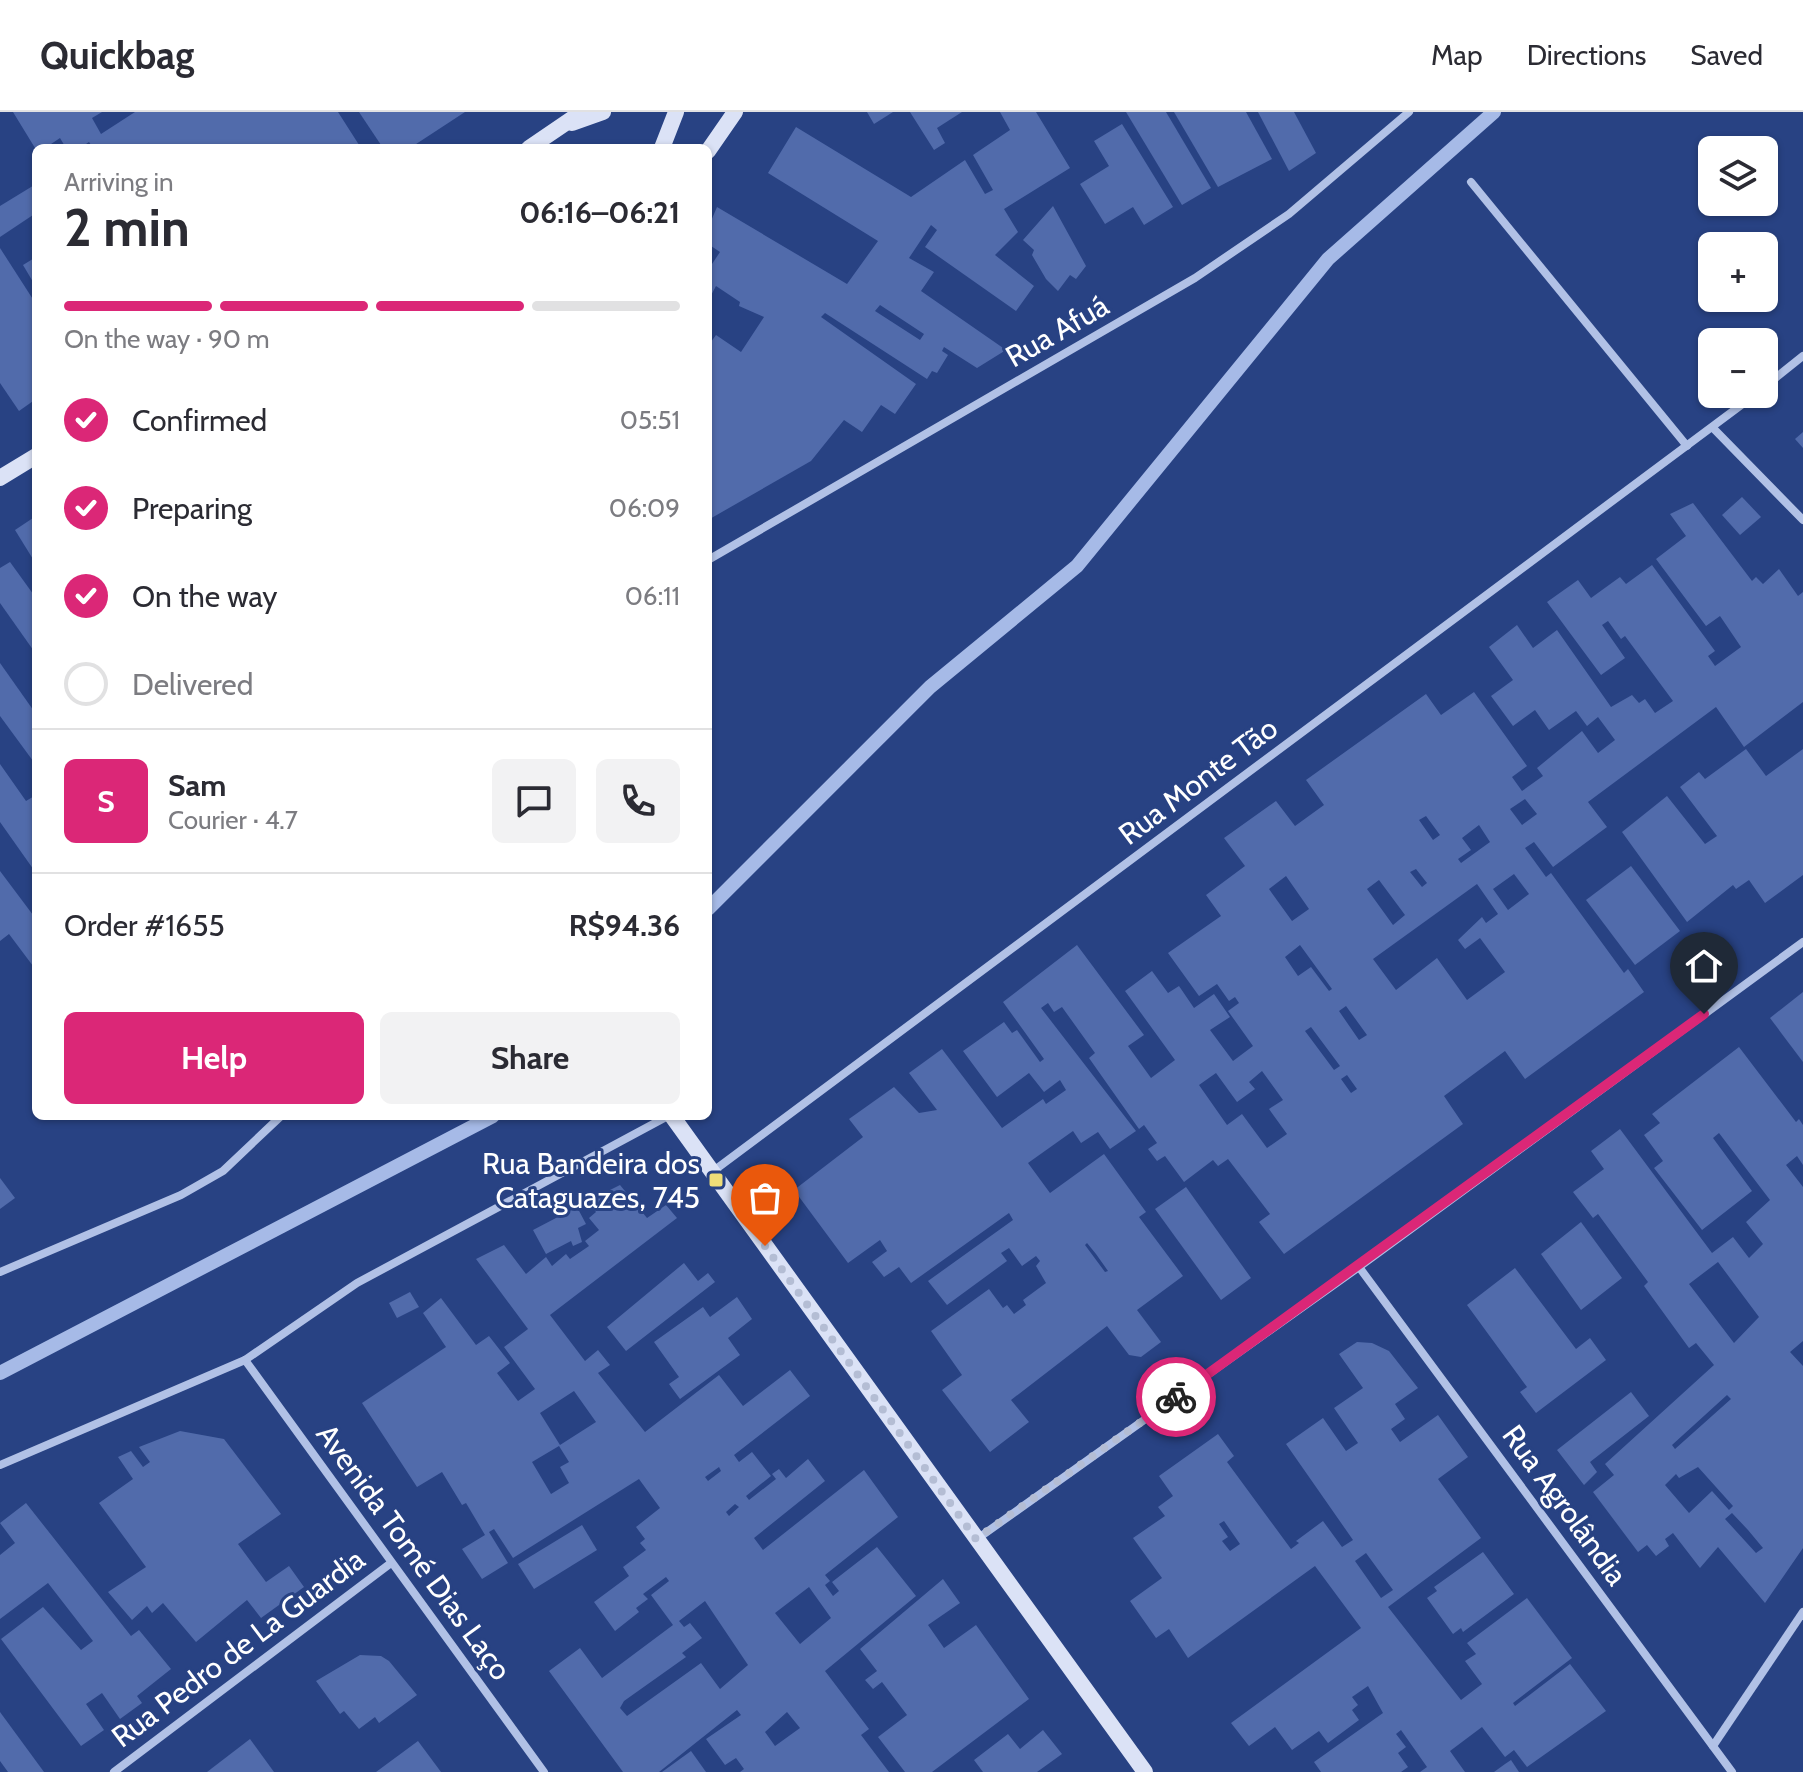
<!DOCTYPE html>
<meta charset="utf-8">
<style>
:root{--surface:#fff;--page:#f2f2f3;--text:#2b2b33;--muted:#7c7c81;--line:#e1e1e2;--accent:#db2777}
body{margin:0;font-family:Cabin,sans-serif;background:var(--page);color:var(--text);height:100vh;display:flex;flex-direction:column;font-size:30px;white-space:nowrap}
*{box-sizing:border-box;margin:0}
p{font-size:26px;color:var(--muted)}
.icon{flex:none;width:44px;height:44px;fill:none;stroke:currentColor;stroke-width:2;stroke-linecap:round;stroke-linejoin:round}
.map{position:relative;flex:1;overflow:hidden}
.side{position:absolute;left:32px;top:32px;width:680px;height:976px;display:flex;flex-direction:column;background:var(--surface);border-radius:12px;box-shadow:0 2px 6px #0004}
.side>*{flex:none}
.buttons{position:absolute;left:1698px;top:24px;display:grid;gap:16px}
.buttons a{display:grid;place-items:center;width:80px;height:80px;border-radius:12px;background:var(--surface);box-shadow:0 2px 6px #0004;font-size:40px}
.pin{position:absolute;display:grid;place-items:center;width:68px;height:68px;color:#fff;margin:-82px -34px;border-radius:50% 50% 50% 0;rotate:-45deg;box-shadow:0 0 8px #0007}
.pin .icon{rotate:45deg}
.courier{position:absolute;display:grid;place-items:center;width:80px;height:80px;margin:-40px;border:6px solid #db2777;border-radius:50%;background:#fff;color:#222;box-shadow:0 2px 10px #0007}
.summary em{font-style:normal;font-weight:800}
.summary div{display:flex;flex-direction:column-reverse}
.summary{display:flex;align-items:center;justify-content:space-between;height:136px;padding:0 32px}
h1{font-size:52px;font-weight:800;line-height:60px}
.bar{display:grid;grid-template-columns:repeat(4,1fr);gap:12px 8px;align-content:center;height:96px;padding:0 32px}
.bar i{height:10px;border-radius:6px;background:var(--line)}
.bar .on{background:var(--accent)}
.bar p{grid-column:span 4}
.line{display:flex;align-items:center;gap:20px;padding:0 32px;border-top:2px solid var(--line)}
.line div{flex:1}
.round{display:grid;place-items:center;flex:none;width:84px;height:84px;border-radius:12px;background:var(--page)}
ol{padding:0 32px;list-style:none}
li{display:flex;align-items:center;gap:24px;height:88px}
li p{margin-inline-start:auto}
li .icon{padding:8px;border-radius:50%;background:var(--accent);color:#fff;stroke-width:4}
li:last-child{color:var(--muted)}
li i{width:44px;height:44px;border:4px solid var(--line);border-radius:50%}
.cta{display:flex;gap:16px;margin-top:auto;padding:16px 32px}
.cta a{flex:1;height:92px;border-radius:12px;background:var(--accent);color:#fff;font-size:32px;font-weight:800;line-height:92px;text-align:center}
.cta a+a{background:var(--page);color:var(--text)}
header{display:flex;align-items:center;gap:48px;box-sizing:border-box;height:112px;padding:0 40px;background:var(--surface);border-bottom:2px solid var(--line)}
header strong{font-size:38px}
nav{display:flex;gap:44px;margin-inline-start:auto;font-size:28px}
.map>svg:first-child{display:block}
</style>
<header>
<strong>Quickbag</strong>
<nav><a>Map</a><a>Directions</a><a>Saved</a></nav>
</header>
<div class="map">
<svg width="1803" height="1660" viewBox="0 0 1803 1660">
<rect width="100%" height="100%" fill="#284283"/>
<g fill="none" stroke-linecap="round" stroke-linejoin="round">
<g stroke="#a6bae7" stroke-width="14">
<polyline points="708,797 930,575 1077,454 1328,147 1494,0"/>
<polyline points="0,1261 493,1004"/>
</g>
</g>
<g fill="#516bab" fill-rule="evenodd">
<polygon points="13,0 102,0 92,6 101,22 135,0 338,0 361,36 93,36 89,30 80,36 66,36 60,26 45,36 35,36"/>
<polygon points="359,0 465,0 410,36 383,36"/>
<polygon points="867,0 893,0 874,12"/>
<polygon points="910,0 962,0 937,16 945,31 934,38"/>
<path d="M 1000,0 L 1036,0 L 1070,56 L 1004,97 L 1018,120 L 995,143 L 1034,174 L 1016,199 L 925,135 L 937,118 L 931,113 L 909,146 L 934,160 L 921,179 L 1006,238 L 977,256 L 944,235 L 942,239 L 948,243 L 937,261 L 932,259 L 927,267 L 825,201 L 821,205 L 916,272 L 895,302 L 881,293 L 862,320 L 844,308 L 811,349 L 708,408 L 708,234 L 716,223 L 741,240 L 764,205 L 739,194 L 740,190 L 716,174 L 708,189 L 708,158 L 720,140 L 708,132 L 708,116 L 717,95 L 847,172 L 878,129 L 768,61 L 796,15 L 911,85 L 965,48 L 985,82 L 993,78 L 973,43 L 1010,18 ZM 880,193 L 924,222 L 920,228 L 875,199 Z"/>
<polygon points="1126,0 1166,0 1211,76 1182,93"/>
<polygon points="1174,0 1246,0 1272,47 1218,75"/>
<polygon points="1258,0 1294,0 1316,41 1289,59"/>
<polygon points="1122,12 1173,95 1144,113 1133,95 1105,112 1080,72 1109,54 1094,29"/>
<polygon points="36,72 36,101 0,125 0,94"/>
<polygon points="1053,94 1086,154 1076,167 1070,163 1058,179 1046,167 1032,143 1034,138 1023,128"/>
<polygon points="0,136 36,192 36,287 19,299 0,271"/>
<polygon points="36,145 36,175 23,153"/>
<polygon points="1803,320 1803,336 1795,327"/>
<polygon points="1742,385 1761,405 1740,423 1722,403"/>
<path d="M 1693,391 L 1752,469 L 1756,465 L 1763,472 L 1779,457 L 1798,484 L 1803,480 L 1803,590 L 1744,635 L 1716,595 L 1588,690 L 1607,715 L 1553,755 L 1534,730 L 1525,736 L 1546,765 L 1551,761 L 1624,861 L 1628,857 L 1644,880 L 1525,967 L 1505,939 L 1444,984 L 1463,1012 L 1284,1142 L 1259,1110 L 1270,1102 L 1228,1047 L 1218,1054 L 1213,1048 L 1184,1070 L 1165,1044 L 1157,1049 L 1148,1037 L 1157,1031 L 1144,1013 L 1139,1017 L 1089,946 L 1095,941 L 1062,895 L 1054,900 L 1048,891 L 1041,896 L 1136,1019 L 1110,1037 L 1098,1020 L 1081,1031 L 1073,1019 L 1028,1051 L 1050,1081 L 1104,1042 L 1146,1100 L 1139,1105 L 1183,1164 L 1137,1198 L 1161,1230 L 1141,1245 L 1129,1243 L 1107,1214 L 1011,1288 L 1029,1310 L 990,1340 L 942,1278 L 962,1263 L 931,1219 L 989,1177 L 1003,1196 L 1007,1193 L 1014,1202 L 1026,1193 L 1023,1188 L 1046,1171 L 1036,1154 L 1040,1149 L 1036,1144 L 1022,1154 L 1009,1136 L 1001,1141 L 1007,1149 L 947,1193 L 928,1169 L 1013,1108 L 1009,1101 L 911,1171 L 899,1155 L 884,1165 L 872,1150 L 887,1139 L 880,1128 L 848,1151 L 794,1078 L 863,1025 L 849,1007 L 894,975 L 919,1001 L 937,998 L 909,961 L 942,937 L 1002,1016 L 1043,987 L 1046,992 L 1066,978 L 1060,968 L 1044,980 L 1029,961 L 997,985 L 963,939 L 1004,910 L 1012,921 L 1017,918 L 1040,950 L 1044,947 L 1003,890 L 1077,833 L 1144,923 L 1128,934 L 1151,966 L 1175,948 L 1125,879 L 1152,859 L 1168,881 L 1179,874 L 1194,896 L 1214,882 L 1230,905 L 1210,918 L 1233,949 L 1253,934 L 1228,899 L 1239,891 L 1235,885 L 1229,889 L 1217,872 L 1199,884 L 1168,841 L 1221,804 L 1206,783 L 1245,754 L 1224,726 L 1276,689 L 1295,714 L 1324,693 L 1306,668 L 1426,582 L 1441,603 L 1474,580 L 1527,654 L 1512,665 L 1522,679 L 1543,664 L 1537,656 L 1582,619 L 1598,641 L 1615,628 L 1598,605 L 1587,614 L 1576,599 L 1549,618 L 1535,598 L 1513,614 L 1491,584 L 1513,568 L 1489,535 L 1517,513 L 1533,536 L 1557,518 L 1611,595 L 1632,583 L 1639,591 L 1645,587 L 1655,601 L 1673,589 L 1625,524 L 1621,527 L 1608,509 L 1602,513 L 1625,546 L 1601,563 L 1547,490 L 1578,468 L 1591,486 L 1620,465 L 1626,472 L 1652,453 L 1715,539 L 1708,544 L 1715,554 L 1741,535 L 1720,504 L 1706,514 L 1656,447 L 1686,424 L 1670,402 ZM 1525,687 L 1537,702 L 1522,713 L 1510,697 ZM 1426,704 L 1440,723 L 1433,728 L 1419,708 ZM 1479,713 L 1490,730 L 1461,751 L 1458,747 L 1471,738 L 1462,726 ZM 1416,757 L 1427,771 L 1422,775 L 1410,760 ZM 1514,762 L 1529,782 L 1508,798 L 1493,777 ZM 1286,764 L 1309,797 L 1292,809 L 1269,777 ZM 1379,768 L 1405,803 L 1393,813 L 1367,777 ZM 1477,772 L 1498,802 L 1486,811 L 1482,805 L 1458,828 L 1465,837 L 1480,826 L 1505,860 L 1467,888 L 1437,846 L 1396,878 L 1373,847 ZM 1300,833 L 1332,877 L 1329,879 L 1311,855 L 1298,864 L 1285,845 ZM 1346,894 L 1367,923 L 1359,928 L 1339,899 ZM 1311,915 L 1340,954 L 1334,958 L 1305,919 ZM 1262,959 L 1283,988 L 1269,997 L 1287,1022 L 1267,1036 L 1242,1002 L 1227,1013 L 1199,973 L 1216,961 L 1237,990 L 1255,977 L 1249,970 ZM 1347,963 L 1357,977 L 1351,981 L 1341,967 ZM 1087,1131 L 1096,1142 L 1108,1159 L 1105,1160 L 1085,1133 Z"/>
<polygon points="36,404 36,452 15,418"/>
<polygon points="10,450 36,486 36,542 0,491 0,456"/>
<polygon points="0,551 36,602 36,653 0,604"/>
<polygon points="1746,637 1766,664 1803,637 1803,763 1765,791 1749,768 1736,777 1733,773 1687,810 1622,720 1667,684 1705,732 1717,724 1680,675 1699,660 1705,667"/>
<polygon points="0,652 26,689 36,683 36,761 0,710"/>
<polygon points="1631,754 1680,819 1635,853 1586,788"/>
<polygon points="0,759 36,807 33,854 9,822 0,829"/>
<polygon points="1803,880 1803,950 1770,906"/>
<path d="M 1739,935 L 1796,1010 L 1799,1007 L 1803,1013 L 1803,1053 L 1797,1044 L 1786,1053 L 1803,1075 L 1803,1229 L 1790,1240 L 1803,1254 L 1803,1436 L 1765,1491 L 1718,1435 L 1700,1456 L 1673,1421 L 1665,1427 L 1669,1434 L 1656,1444 L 1647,1433 L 1638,1440 L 1593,1380 L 1614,1363 L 1605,1352 L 1714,1253 L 1696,1231 L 1689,1236 L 1644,1174 L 1648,1170 L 1598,1102 L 1593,1106 L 1573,1080 L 1604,1057 L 1591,1039 L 1620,1017 L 1712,1141 L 1733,1125 L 1749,1146 L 1763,1132 L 1746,1110 L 1770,1088 L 1719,1021 L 1713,1026 L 1752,1079 L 1702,1118 L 1654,1056 L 1663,1049 L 1644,1023 L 1660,1011 L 1652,1002 ZM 1718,1150 L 1759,1205 L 1734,1231 L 1689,1172 ZM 1727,1283 L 1731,1287 L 1675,1337 L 1672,1333 ZM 1698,1355 L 1733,1394 L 1729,1398 L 1712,1379 L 1689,1401 L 1665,1373 L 1676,1362 L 1679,1366 ZM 1732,1401 L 1748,1418 L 1763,1436 L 1756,1441 L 1725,1407 Z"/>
<polygon points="0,1066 15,1086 0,1097"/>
<path d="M 620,1073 L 647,1106 L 666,1093 L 677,1106 L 550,1203 L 585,1249 L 598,1238 L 610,1253 L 598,1261 L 645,1320 L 719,1263 L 743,1294 L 790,1258 L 810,1284 L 734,1343 L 739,1350 L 752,1340 L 771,1364 L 746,1384 L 749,1388 L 776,1367 L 772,1362 L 779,1357 L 786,1366 L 808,1347 L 825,1369 L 754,1426 L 763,1438 L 864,1358 L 898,1405 L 825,1463 L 830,1469 L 825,1473 L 833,1484 L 839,1479 L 832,1470 L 877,1435 L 916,1484 L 825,1559 L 869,1617 L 861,1623 L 889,1660 L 740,1660 L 744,1657 L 736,1646 L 725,1653 L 706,1627 L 741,1603 L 737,1598 L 659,1660 L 623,1660 L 549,1559 L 580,1536 L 602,1566 L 673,1513 L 651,1483 L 669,1469 L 666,1465 L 643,1482 L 648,1487 L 636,1496 L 639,1500 L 615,1519 L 594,1490 L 629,1464 L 623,1455 L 646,1438 L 640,1431 L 645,1427 L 636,1415 L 660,1396 L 639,1367 L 513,1446 L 494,1417 L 489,1420 L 508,1451 L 482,1467 L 462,1437 L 485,1423 L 466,1391 L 462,1393 L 442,1360 L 417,1375 L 362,1291 L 446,1235 L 423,1201 L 441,1186 L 476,1233 L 489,1224 L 510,1251 L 497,1261 L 518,1289 L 535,1277 L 504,1235 L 528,1217 L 476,1147 L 504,1133 L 526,1162 L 546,1145 L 552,1154 L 566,1142 L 570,1147 L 589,1134 L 585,1129 L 599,1118 L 589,1106 L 596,1100 L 588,1089 ZM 574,1279 L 596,1310 L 560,1333 L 540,1301 ZM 559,1334 L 569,1350 L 560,1355 L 569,1371 L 551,1382 L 532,1350 ZM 719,1355 L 721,1359 L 708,1369 L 705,1365 ZM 735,1392 L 739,1395 L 729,1404 L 726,1400 ZM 809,1475 L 831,1506 L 800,1532 L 775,1501 ZM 705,1489 L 748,1553 L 720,1577 L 701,1551 L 627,1604 L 620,1596 L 624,1589 L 686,1545 L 682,1541 L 702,1526 L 690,1511 L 684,1515 L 679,1509 ZM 787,1600 L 800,1616 L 775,1634 L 765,1620 Z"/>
<polygon points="1186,1075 1251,1166 1221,1188 1155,1097"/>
<polygon points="577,1095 586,1112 578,1116 582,1130 573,1134 571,1129 546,1142 533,1118"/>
<polygon points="1581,1110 1622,1166 1581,1198 1541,1142"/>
<polygon points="684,1151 698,1169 708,1161 715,1170 626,1239 607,1215"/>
<polygon points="1515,1156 1576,1237 1590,1226 1606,1248 1536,1301 1520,1280 1527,1275 1467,1193"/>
<polygon points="410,1180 419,1195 397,1206 389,1191"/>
<polygon points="737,1185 752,1207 728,1226 740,1243 680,1287 669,1272 679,1265 654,1230 703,1195 710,1205"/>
<path d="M 1357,1230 L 1372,1231 L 1389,1239 L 1418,1276 L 1395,1292 L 1405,1307 L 1391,1317 L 1400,1330 L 1438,1303 L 1468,1345 L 1438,1367 L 1481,1426 L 1388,1495 L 1461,1588 L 1482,1572 L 1465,1549 L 1476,1542 L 1467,1531 L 1527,1486 L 1572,1546 L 1513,1591 L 1515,1594 L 1570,1552 L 1606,1599 L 1527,1655 L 1514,1638 L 1505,1645 L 1482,1615 L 1450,1639 L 1465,1660 L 1420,1660 L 1427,1655 L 1401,1618 L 1396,1622 L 1406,1635 L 1398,1641 L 1408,1655 L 1401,1660 L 1321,1660 L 1314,1650 L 1383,1601 L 1368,1574 L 1352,1585 L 1358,1593 L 1352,1598 L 1359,1608 L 1328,1631 L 1319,1619 L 1292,1638 L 1275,1615 L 1249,1634 L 1231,1611 L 1361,1516 L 1315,1454 L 1188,1546 L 1169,1517 L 1156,1526 L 1130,1489 L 1162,1466 L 1133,1426 L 1165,1404 L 1158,1395 L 1173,1384 L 1159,1364 L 1218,1322 L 1234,1344 L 1227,1350 L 1291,1437 L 1299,1431 L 1296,1429 L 1323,1409 L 1342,1435 L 1353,1428 L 1286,1332 L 1323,1306 L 1346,1339 L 1358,1331 L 1334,1296 L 1363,1276 L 1339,1242 ZM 1224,1409 L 1240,1432 L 1230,1439 L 1222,1429 L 1228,1425 L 1219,1412 ZM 1366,1441 L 1393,1478 L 1381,1486 L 1355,1449 Z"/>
<polygon points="1631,1280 1649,1304 1590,1350 1597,1360 1584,1373 1557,1338"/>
<polygon points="180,1319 224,1327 281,1402 238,1432 266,1470 289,1454 304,1475 261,1506 247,1488 196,1530 163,1491 152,1501 147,1494 132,1508 108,1480 146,1455 99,1391 133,1367 118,1345 131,1339 143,1355 150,1350 139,1335"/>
<polygon points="26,1391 131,1524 139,1518 171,1557 137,1584 142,1591 120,1607 102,1581 86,1592 104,1618 81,1634 1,1527 43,1495 81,1538 93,1529 48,1471 0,1507 0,1443 15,1431 0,1411"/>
<polygon points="582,1413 597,1438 534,1477 518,1452"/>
<polygon points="1483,1440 1514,1482 1463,1520 1461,1516 1453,1522 1427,1486 1437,1479 1434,1475"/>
<polygon points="943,1467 960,1491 928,1513 944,1536 976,1513 1029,1587 932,1660 905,1660 878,1625 907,1603 882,1570 873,1577 865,1568 877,1559 860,1537"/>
<polygon points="360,1543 381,1544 389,1549 417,1583 379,1611 375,1605 359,1617 344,1599 340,1602 316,1569"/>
<polygon points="0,1600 44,1660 8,1660 0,1649"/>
<polygon points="1043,1618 1062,1642 1037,1660 983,1660 974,1648 1008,1622 1020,1637"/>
<polygon points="250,1627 274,1660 207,1660"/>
<polygon points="418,1629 441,1660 376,1660"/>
<polygon points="691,1639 706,1660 662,1660"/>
<polygon points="1511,1648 1519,1660 1494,1660 1505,1652"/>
</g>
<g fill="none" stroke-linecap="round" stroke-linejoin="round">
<g stroke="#b1c1e6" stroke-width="8">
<polyline points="1471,70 1687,334"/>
<polyline points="1764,275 1803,244"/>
<polyline points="1713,316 1803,408"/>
<polyline points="708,448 1195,166 1289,102 1409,0"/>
<polyline points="712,1060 1756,282"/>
<polyline points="1359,1155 1732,1660"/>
<polyline points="0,1160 181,1083 223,1059 281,1004"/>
<polyline points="245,1248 544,1660"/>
<polyline points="0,1353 245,1248 357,1171 668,1004"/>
<polyline points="977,1427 1359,1155 1803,830"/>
<polyline points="1713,1634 1803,1500"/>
<polyline points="114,1660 391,1451"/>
</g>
<g stroke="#dbe2f6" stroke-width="16">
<polyline points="572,11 603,0"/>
<polyline points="529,36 582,0"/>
<polyline points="662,36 676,0"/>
<polyline points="708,39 735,0"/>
<polyline points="0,366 36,344"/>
<polyline points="672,1004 1145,1660"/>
</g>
</g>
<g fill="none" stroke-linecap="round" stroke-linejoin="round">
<polyline stroke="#b4bdd4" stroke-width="8" stroke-dasharray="0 14.4" points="765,1134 976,1427 1176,1285"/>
<polyline stroke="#db2777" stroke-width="10" points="1176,1285 1704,902"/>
</g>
<rect fill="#eedd78" stroke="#284283" stroke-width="3" x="708" y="1060" width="16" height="16" rx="4"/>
<g text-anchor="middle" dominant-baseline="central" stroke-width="6" stroke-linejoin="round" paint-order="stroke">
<g font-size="30" fill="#fff" stroke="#284283">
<text transform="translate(1057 219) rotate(-30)">Rua Afuá</text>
<text transform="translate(1198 669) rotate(-37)">Rua Monte Tão</text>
<text transform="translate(1565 1393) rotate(54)">Rua Agrolândia</text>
<text transform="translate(414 1440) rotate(54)">Avenida Tomé Dias Laço</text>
<text transform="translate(238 1536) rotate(-37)">Rua Pedro de La Guardia</text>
</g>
<g font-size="30" fill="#fff" stroke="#284283" text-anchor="end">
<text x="700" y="1051">Rua Bandeira dos<tspan x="700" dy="34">Cataguazes, 745</tspan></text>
</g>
</g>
</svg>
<div class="buttons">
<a><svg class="icon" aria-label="layers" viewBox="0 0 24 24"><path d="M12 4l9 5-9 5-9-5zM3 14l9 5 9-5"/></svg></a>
<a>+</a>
<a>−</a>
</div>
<div class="pin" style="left:765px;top:1134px;background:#ea580c"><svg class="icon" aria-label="bag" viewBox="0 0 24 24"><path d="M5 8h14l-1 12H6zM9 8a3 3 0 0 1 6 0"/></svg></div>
<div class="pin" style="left:1704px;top:902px;background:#1f2937"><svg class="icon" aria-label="home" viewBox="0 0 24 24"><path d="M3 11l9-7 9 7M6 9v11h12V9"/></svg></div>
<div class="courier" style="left:1176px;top:1285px"><svg class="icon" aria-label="bike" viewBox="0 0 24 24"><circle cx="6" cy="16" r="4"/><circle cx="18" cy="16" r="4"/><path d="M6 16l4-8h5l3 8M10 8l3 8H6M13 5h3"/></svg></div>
<section class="side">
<div class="summary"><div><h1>2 min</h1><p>Arriving in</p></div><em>06:16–06:21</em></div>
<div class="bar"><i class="on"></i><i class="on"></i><i class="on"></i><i></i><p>On the way · 90 m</p></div>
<ol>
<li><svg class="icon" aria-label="check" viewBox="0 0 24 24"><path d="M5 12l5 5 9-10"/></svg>Confirmed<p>05:51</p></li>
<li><svg class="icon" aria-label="check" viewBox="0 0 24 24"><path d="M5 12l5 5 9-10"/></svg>Preparing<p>06:09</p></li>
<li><svg class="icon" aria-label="check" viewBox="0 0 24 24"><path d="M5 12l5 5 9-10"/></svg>On the way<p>06:11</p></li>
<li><i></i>Delivered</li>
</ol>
<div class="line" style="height:144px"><b class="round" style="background:var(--accent);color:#fff">S</b><div><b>Sam</b><p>Courier · 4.7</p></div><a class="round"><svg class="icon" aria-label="chat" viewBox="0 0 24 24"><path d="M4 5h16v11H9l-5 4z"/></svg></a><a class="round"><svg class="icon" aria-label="phone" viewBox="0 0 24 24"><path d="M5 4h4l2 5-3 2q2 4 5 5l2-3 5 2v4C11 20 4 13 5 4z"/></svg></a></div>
<div class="line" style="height:104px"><div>Order #1655</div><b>R$94.36</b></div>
<div class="cta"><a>Help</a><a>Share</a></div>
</section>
</div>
